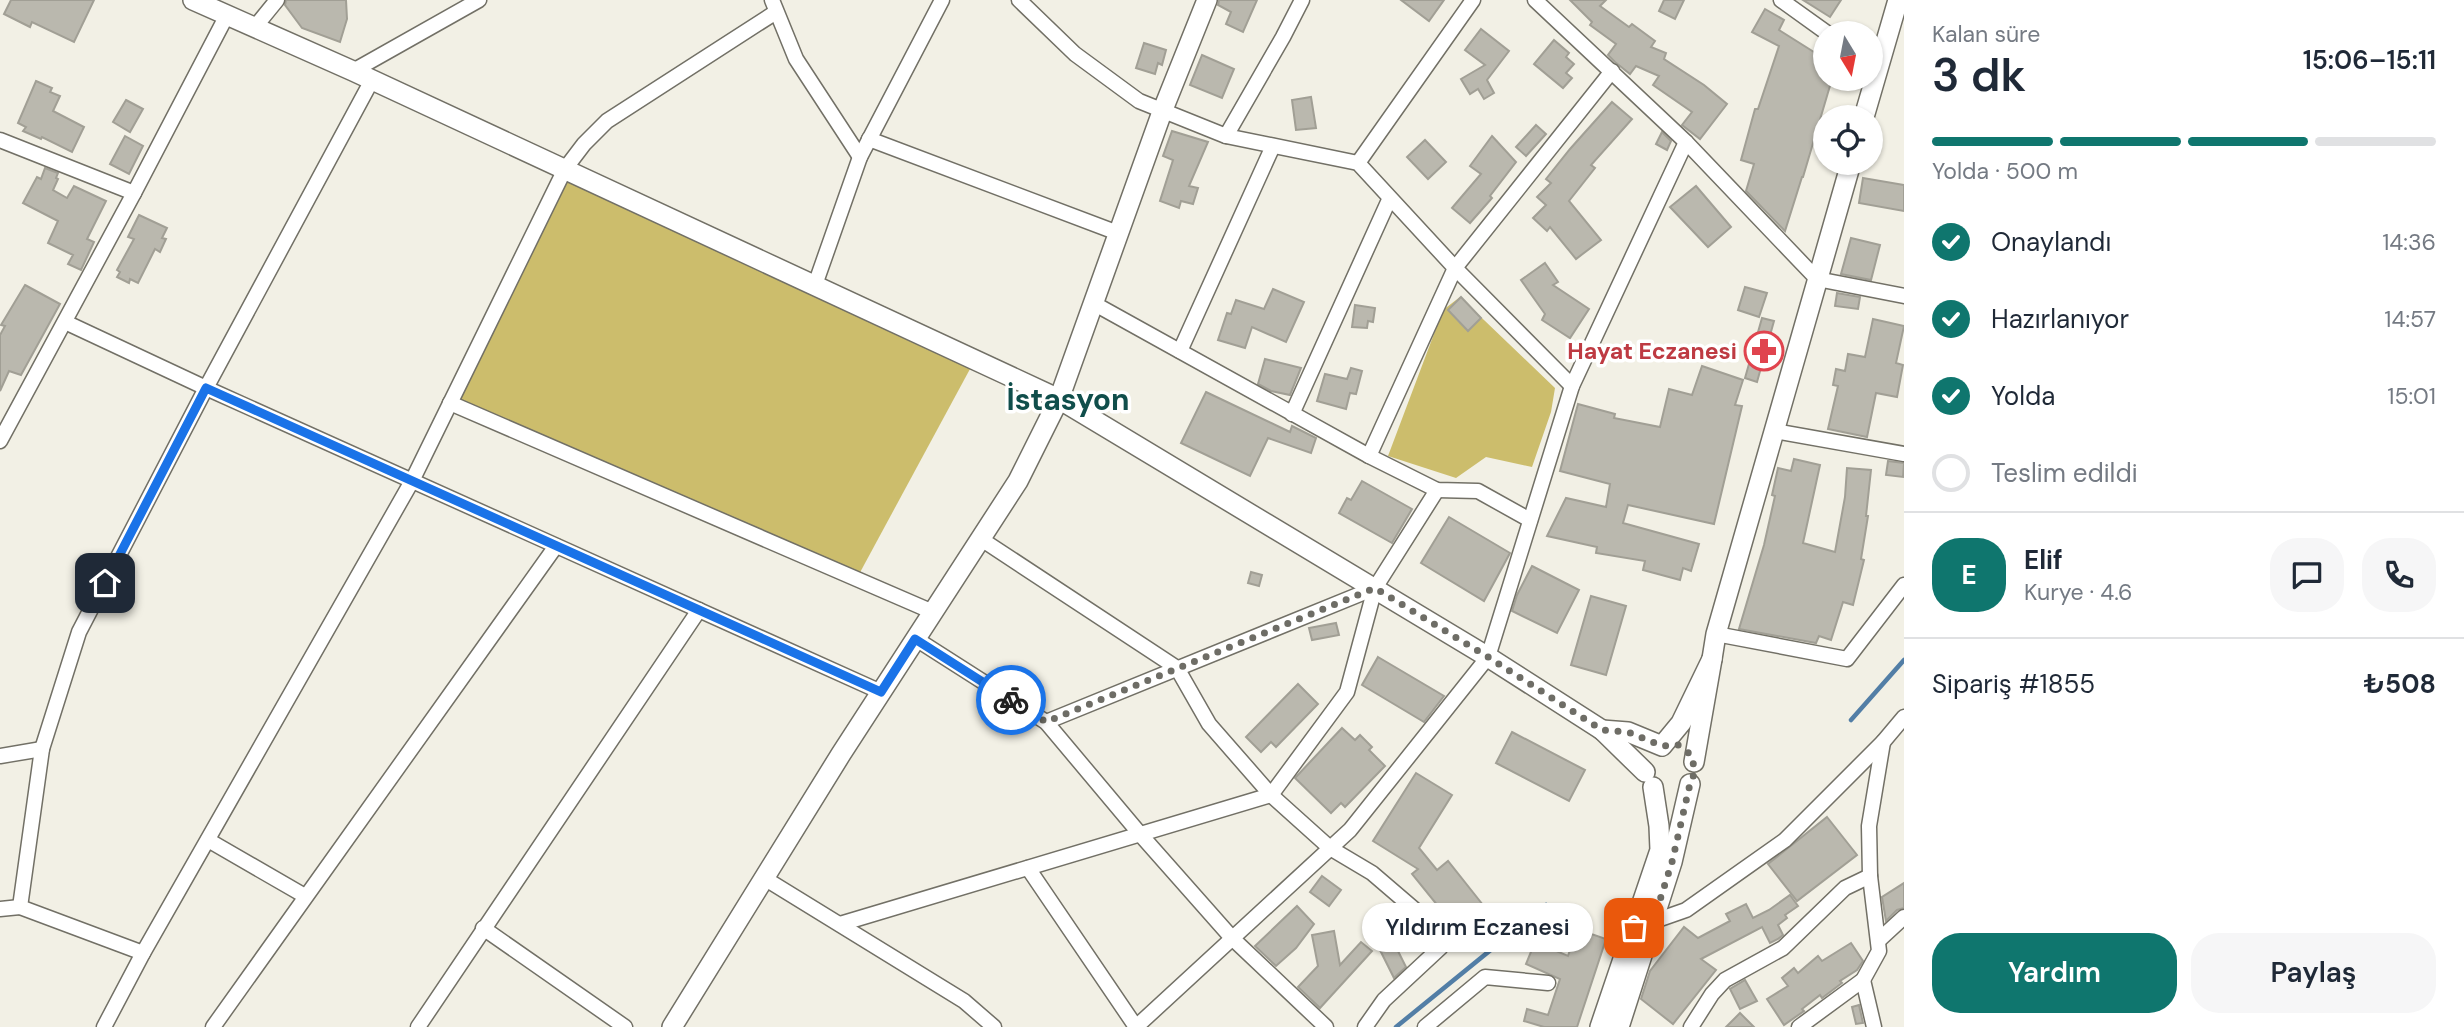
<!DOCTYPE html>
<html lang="tr">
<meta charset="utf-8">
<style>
:root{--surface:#fff;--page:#f6f6f7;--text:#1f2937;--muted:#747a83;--line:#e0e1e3;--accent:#0f766e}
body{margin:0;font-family:"DM Sans",sans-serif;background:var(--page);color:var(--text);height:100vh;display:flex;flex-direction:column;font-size:26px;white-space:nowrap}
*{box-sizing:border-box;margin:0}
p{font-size:23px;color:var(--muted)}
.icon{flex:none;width:38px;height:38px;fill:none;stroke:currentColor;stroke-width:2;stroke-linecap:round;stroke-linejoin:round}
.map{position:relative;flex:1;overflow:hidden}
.drawer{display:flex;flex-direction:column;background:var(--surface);width:560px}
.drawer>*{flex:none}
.needle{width:46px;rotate:170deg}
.buttons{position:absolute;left:1813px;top:21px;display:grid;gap:14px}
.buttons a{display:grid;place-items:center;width:70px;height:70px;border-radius:50%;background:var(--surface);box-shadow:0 2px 5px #0004;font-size:35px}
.pin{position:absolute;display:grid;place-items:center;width:60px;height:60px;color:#fff;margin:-30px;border-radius:14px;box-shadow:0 4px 10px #0006}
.courier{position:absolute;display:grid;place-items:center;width:70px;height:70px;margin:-35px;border:5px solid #1a73e8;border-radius:50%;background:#fff;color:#222;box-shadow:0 2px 9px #0007}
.bubble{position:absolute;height:49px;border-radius:24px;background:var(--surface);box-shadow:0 2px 5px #0004;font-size:23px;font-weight:600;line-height:49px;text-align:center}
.overview em{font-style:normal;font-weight:600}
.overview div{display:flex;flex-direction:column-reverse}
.overview{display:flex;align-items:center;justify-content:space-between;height:119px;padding:0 28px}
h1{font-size:46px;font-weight:600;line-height:52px}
.bar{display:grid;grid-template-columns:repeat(4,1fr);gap:10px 7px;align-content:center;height:84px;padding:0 28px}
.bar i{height:9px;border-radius:5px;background:var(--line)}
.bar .current{background:var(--accent)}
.bar p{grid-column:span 4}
.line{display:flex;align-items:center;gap:18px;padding:0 28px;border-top:2px solid var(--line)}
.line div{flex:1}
.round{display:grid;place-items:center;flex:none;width:74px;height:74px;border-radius:28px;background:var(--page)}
ol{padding:0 28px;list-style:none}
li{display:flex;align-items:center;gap:21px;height:77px}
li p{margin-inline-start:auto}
li .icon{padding:7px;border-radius:50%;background:var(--accent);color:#fff;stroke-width:4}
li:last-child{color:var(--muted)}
li i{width:38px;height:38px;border:4px solid var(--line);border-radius:50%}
.button{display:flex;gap:14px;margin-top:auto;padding:14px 28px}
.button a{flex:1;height:80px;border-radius:28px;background:var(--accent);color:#fff;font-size:28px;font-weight:600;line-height:80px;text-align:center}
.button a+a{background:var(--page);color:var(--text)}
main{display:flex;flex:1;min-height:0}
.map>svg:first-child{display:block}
</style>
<main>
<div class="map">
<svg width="1904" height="1027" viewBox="0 0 1904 1027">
<rect width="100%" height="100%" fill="#f2f0e5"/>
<g fill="#ccbd6c">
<polygon points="565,169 970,369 857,578 450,403"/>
<polygon points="1460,297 1555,388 1551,412 1532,467 1486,457 1456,478 1388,456 1443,310"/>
</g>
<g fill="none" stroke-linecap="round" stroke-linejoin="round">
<g stroke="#527ea6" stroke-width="4.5">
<polyline points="1851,720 1904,660"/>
<polyline points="1396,1027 1546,905"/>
</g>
</g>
<g fill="#bab8ae" stroke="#a19f95" stroke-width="2">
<polygon points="11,0 94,0 74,42 32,22 30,27 4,14"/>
<polygon points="286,0 346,0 347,19 340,42 302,28 285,5"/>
<polygon points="1219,0 1257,0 1243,32 1226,24 1231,12 1218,5"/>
<polygon points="1401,0 1444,0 1429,21"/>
<polygon points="1570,0 1606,0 1600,6 1629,27 1632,24 1655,41 1651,47 1666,53 1664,59 1704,85 1727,104 1700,139 1682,125 1692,112 1653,85 1659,76 1636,66 1630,74 1615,62 1608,55 1616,44 1590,25 1592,22"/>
<polygon points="1664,0 1684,0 1675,19 1659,11"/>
<polygon points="1803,0 1841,0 1830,17"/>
<polygon points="1765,9 1784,20 1779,30 1825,59 1825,79 1832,79 1803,177 1802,177 1785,231 1746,191 1754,164 1741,160 1755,109 1758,109 1779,46 1752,32"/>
<polygon points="1481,29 1509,51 1487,80 1494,93 1484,99 1478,89 1470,94 1461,79 1485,65 1465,50"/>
<polygon points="1554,40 1569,53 1566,57 1574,64 1566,73 1572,78 1563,88 1534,64"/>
<polygon points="1144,43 1166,50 1162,65 1158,63 1155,74 1136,68"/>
<polygon points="1202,55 1234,69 1222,98 1190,85"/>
<polygon points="36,81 52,88 50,92 60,96 53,111 84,127 72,152 42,137 41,139 23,131 26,127 18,123"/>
<polygon points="1311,97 1316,128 1296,130 1292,100"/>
<polygon points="126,100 143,109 130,132 113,122"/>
<polygon points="1612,102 1632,119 1591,165 1595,168 1569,201 1601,240 1576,259 1550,227 1547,231 1533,218 1546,205 1537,197 1551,183 1546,179 1570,149"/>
<polygon points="1536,125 1546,134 1526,156 1516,147"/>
<polygon points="1172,131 1208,142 1189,186 1198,188 1193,204 1181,201 1179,208 1160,201 1173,160 1163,156"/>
<polygon points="1662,132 1671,141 1667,150 1656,144"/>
<polygon points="125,136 143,146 129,174 110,164"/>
<polygon points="1492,136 1516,162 1490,196 1492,198 1470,223 1452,208 1481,174 1470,166"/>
<polygon points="1425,140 1446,162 1428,179 1407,157"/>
<polygon points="45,168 58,173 56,178 58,179 53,190 67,198 74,186 106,201 87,239 94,242 81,270 68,264 73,255 48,243 58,221 23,203 37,177 41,179"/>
<polygon points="1863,178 1904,185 1904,211 1859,203"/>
<polygon points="1696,186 1731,227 1708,247 1670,207"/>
<polygon points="139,215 167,228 162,238 166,239 160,252 155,249 138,283 130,279 129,283 117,277 120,272 117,270 134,239 128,237"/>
<polygon points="1851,238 1880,245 1871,280 1841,274"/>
<polygon points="1545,263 1558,282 1553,285 1589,309 1570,338 1542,320 1545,314 1521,280"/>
<polygon points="25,285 60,304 21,375 9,371 0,391 0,335 5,326 1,325"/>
<polygon points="1745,287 1767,293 1759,317 1738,310"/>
<polygon points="1273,289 1304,302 1286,342 1252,327 1245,348 1218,340 1227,313 1231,314 1236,300 1264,309"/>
<polygon points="1837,293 1860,297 1858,309 1835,306"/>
<polygon points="1461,297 1481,318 1468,331 1448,310"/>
<polygon points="1355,305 1375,308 1373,322 1368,321 1367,328 1352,327"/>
<polygon points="1762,318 1774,321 1757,382 1745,378"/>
<polygon points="1873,319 1904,326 1896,363 1903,365 1897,397 1876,393 1867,437 1828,429 1838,386 1833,385 1836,369 1845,371 1848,354 1865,357"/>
<polygon points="1265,359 1301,368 1290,395 1271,391 1258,384"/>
<polygon points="1702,366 1743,380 1735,405 1742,406 1714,524 1628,505 1623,523 1699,544 1691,571 1683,568 1680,580 1643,570 1645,561 1596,553 1597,547 1547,536 1566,498 1606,507 1610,484 1560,471 1578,404 1615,414 1614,418 1660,427 1669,389 1692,395"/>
<polygon points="1351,368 1362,371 1356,394 1350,393 1346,409 1317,401 1325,374 1347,379"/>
<polygon points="1206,392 1290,432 1292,426 1316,438 1311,453 1268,438 1250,476 1181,443"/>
<polygon points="1794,459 1820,465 1803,543 1835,552 1845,497 1847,468 1871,470 1866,516 1868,516 1861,559 1864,560 1853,605 1843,602 1831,640 1819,636 1816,643 1739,629 1764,545 1775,496 1772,495 1778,468 1791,471"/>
<polygon points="1888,461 1904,463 1903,477 1886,475"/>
<polygon points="1362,481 1412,509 1392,543 1339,513 1347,498 1351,500"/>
<polygon points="1449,517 1510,553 1484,601 1421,563"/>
<polygon points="1532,566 1579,590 1557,633 1512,611 1517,595"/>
<polygon points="1251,572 1262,575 1259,586 1248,583"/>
<polygon points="1591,596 1626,606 1606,675 1571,665"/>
<polygon points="1336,623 1339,635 1312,640 1309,628"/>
<polygon points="1378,657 1444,696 1424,722 1362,685"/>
<polygon points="1298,684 1318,704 1276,747 1271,742 1261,752 1246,737"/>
<polygon points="1342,728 1355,740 1360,735 1372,747 1369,750 1385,766 1345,807 1341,803 1331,813 1295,778"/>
<polygon points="1512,732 1585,770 1569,801 1496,763"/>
<polygon points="1416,773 1452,795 1419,848 1437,870 1448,861 1483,905 1455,927 1412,874 1418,869 1373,841"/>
<polygon points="1827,817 1857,855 1797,901 1768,864"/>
<polygon points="1322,876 1341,890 1329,906 1310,892"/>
<polygon points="1904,883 1904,908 1897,910 1886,921 1882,897"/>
<polygon points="1790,895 1798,906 1785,915 1787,918 1778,925 1783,935 1778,939 1770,943 1762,927 1701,959 1716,970 1673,1024 1641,999 1650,971 1684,927 1698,938 1730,921 1726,914 1746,904 1753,918 1769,910"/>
<polygon points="1297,906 1314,924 1296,948 1276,966 1255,946"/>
<polygon points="1395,913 1414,927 1397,949 1406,967 1394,978 1375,940"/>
<polygon points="1577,929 1606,939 1577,1027 1544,1027 1524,1021 1527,1009 1548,1015 1560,979 1526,964 1535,942 1568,956"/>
<polygon points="1334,931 1340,965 1361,942 1372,951 1320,1008 1298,987 1318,966 1312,935"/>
<polygon points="1851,943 1863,961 1857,970 1840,981 1842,983 1822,998 1820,995 1802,1009 1804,1011 1784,1025 1767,999 1788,986 1782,978 1794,968 1798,973 1818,956 1822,961"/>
<polygon points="1745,980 1757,1001 1740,1009 1730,989"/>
<polygon points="1859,1005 1863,1023 1856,1024 1852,1007"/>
<polygon points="1740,1013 1754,1027 1726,1027"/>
</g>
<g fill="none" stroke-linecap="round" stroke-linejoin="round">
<defs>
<g id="street">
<polyline points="772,0 796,59 860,157"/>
<polyline points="1019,0 1075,54 1139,101 1226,136 1358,163 1455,268 1572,386"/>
<polyline points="1535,0 1686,142 1817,279 1904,296"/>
<polyline points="1781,0 1827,33"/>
<polyline points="255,27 277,0"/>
<polyline points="353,71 479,0"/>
<polyline points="1226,136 1283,37 1302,0"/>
<polyline points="869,139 1118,233"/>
<polyline points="0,140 134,193"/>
<polyline points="1358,163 1473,0"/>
<polyline points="815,285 860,157 942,0"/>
<polyline points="1093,303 1369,456 1437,490 1478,491 1530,520"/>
<polyline points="65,322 206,388 881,692"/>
<polyline points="1180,351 1273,146"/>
<polyline points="450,403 933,612"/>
<polyline points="1292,414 1389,200"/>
<polyline points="1774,431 1904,454"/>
<polyline points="0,441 134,193 227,15"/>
<polyline points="1369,456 1455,268 1612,71"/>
<polyline points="981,539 1177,668 1209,724 1271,795 1330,848 1372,873 1414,909 1441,947 1384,1000 1365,1027"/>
<polyline points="1716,634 1847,659 1904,585"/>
<polyline points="916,639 1046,722 1140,834 1232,938 1326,1027"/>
<polyline points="1046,722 1375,588"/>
<polyline points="0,756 42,749"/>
<polyline points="208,840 305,896"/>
<polyline points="1028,868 1136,1027"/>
<polyline points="764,878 964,1001 994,1027"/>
<polyline points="0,909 20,907"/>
<polyline points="840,924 1271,795 1347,692 1375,588 1437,490"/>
<polyline points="1646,924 1686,910 1785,840 1883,742 1904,717"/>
<polyline points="483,928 625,1027"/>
<polyline points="1879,940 1904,917"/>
<polyline points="143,953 20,907 42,749 79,632 206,388 372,80"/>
<polyline points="1863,980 1874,1027"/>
<polyline points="104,1027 143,953 412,481 565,169 584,144 607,121 776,12"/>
<polyline points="213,1027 556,546"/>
<polyline points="418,1027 699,610"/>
<polyline points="1136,1027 1350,830 1488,657 1572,386 1686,142"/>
<polyline points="1425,1027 1485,977 1548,983"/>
<polyline points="1691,1027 1712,994 1725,980 1783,948 1845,888 1870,876"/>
<polyline points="1799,1027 1863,980 1879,951 1870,876 1869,826 1883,742"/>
</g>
<g id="secondary">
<polyline points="193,0 353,71 1059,399 1488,657 1602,730 1645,772"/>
<polyline points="1864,117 1898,0"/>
<polyline points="1712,659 1716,634 1851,163"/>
<polyline points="1602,730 1628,732 1662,746 1681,723 1712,659 1694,762"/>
<polyline points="672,1027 841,754 1018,481 1059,399 1162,112 1207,0"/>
<polyline points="1600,1027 1660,850 1659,826 1653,787"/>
<polyline points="1619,1027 1672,862 1690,784"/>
</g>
</defs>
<use href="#street" stroke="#727066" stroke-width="17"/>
<use href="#secondary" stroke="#727066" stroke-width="22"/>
<use href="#street" stroke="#fff" stroke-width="14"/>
<use href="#secondary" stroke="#fff" stroke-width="19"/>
</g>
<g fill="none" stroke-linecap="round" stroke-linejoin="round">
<polyline stroke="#6e6d66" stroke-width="7" stroke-dasharray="0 12.6" points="1011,700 1046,722 1375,588 1488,657 1602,730 1628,732 1662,746 1678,745 1690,754 1695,769 1693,777 1690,784 1672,862 1653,922 1634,928"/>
<polyline stroke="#1a73e8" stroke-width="9" points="105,583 206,388 881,692 915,639 1011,700"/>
</g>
<defs>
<symbol id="pharmacy-ring" viewBox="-11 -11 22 22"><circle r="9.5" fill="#fff" stroke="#e0444e" stroke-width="1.5"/><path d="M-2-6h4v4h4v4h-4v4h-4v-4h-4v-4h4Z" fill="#e0444e"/></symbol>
</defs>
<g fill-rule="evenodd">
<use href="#pharmacy-ring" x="1742" y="329" width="44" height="44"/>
</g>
<g text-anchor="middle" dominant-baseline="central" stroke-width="7" stroke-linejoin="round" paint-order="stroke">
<g font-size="23" font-weight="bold" fill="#be3a42" stroke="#fff" text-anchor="end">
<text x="1737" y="351">Hayat Eczanesi</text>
</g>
<g font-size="30" font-weight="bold" fill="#104e4b" stroke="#fff">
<text x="1068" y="399">İstasyon</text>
</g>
</g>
</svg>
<div class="buttons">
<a><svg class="needle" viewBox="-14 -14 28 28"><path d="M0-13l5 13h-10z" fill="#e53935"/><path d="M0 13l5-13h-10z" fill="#747a83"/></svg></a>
<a><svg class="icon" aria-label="locate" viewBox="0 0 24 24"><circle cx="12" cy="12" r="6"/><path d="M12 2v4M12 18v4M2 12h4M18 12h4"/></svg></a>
</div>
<div class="pin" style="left:1634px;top:928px;background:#ea580c"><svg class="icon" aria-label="bag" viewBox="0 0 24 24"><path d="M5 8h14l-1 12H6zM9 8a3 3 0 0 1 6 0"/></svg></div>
<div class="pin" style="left:105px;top:583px;background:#1f2937"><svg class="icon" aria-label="home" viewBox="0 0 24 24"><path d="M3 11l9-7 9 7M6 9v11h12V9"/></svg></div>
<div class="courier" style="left:1011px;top:700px"><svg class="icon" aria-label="bike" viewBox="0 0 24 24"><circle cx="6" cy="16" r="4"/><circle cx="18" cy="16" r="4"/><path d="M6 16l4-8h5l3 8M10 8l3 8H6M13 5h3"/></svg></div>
<div class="bubble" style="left:1362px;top:903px;width:231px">Yıldırım Eczanesi</div>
</div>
<section class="drawer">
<div class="overview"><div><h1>3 dk</h1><p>Kalan süre</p></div><em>15:06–15:11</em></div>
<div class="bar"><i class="current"></i><i class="current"></i><i class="current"></i><i></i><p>Yolda · 500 m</p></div>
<ol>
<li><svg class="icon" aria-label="check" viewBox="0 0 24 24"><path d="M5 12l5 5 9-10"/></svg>Onaylandı<p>14:36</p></li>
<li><svg class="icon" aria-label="check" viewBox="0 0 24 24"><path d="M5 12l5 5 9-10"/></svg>Hazırlanıyor<p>14:57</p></li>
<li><svg class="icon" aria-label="check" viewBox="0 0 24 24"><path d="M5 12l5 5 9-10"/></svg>Yolda<p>15:01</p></li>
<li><i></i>Teslim edildi</li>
</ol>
<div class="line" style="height:126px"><b class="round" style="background:var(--accent);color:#fff">E</b><div><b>Elif</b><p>Kurye · 4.6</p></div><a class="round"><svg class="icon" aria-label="chat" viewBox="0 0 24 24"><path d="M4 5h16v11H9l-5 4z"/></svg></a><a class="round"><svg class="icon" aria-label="phone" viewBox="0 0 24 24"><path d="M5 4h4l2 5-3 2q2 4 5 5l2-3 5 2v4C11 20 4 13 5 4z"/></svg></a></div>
<div class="line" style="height:91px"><div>Sipariş #1855</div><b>₺508</b></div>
<div class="button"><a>Yardım</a><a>Paylaş</a></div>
</section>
</main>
